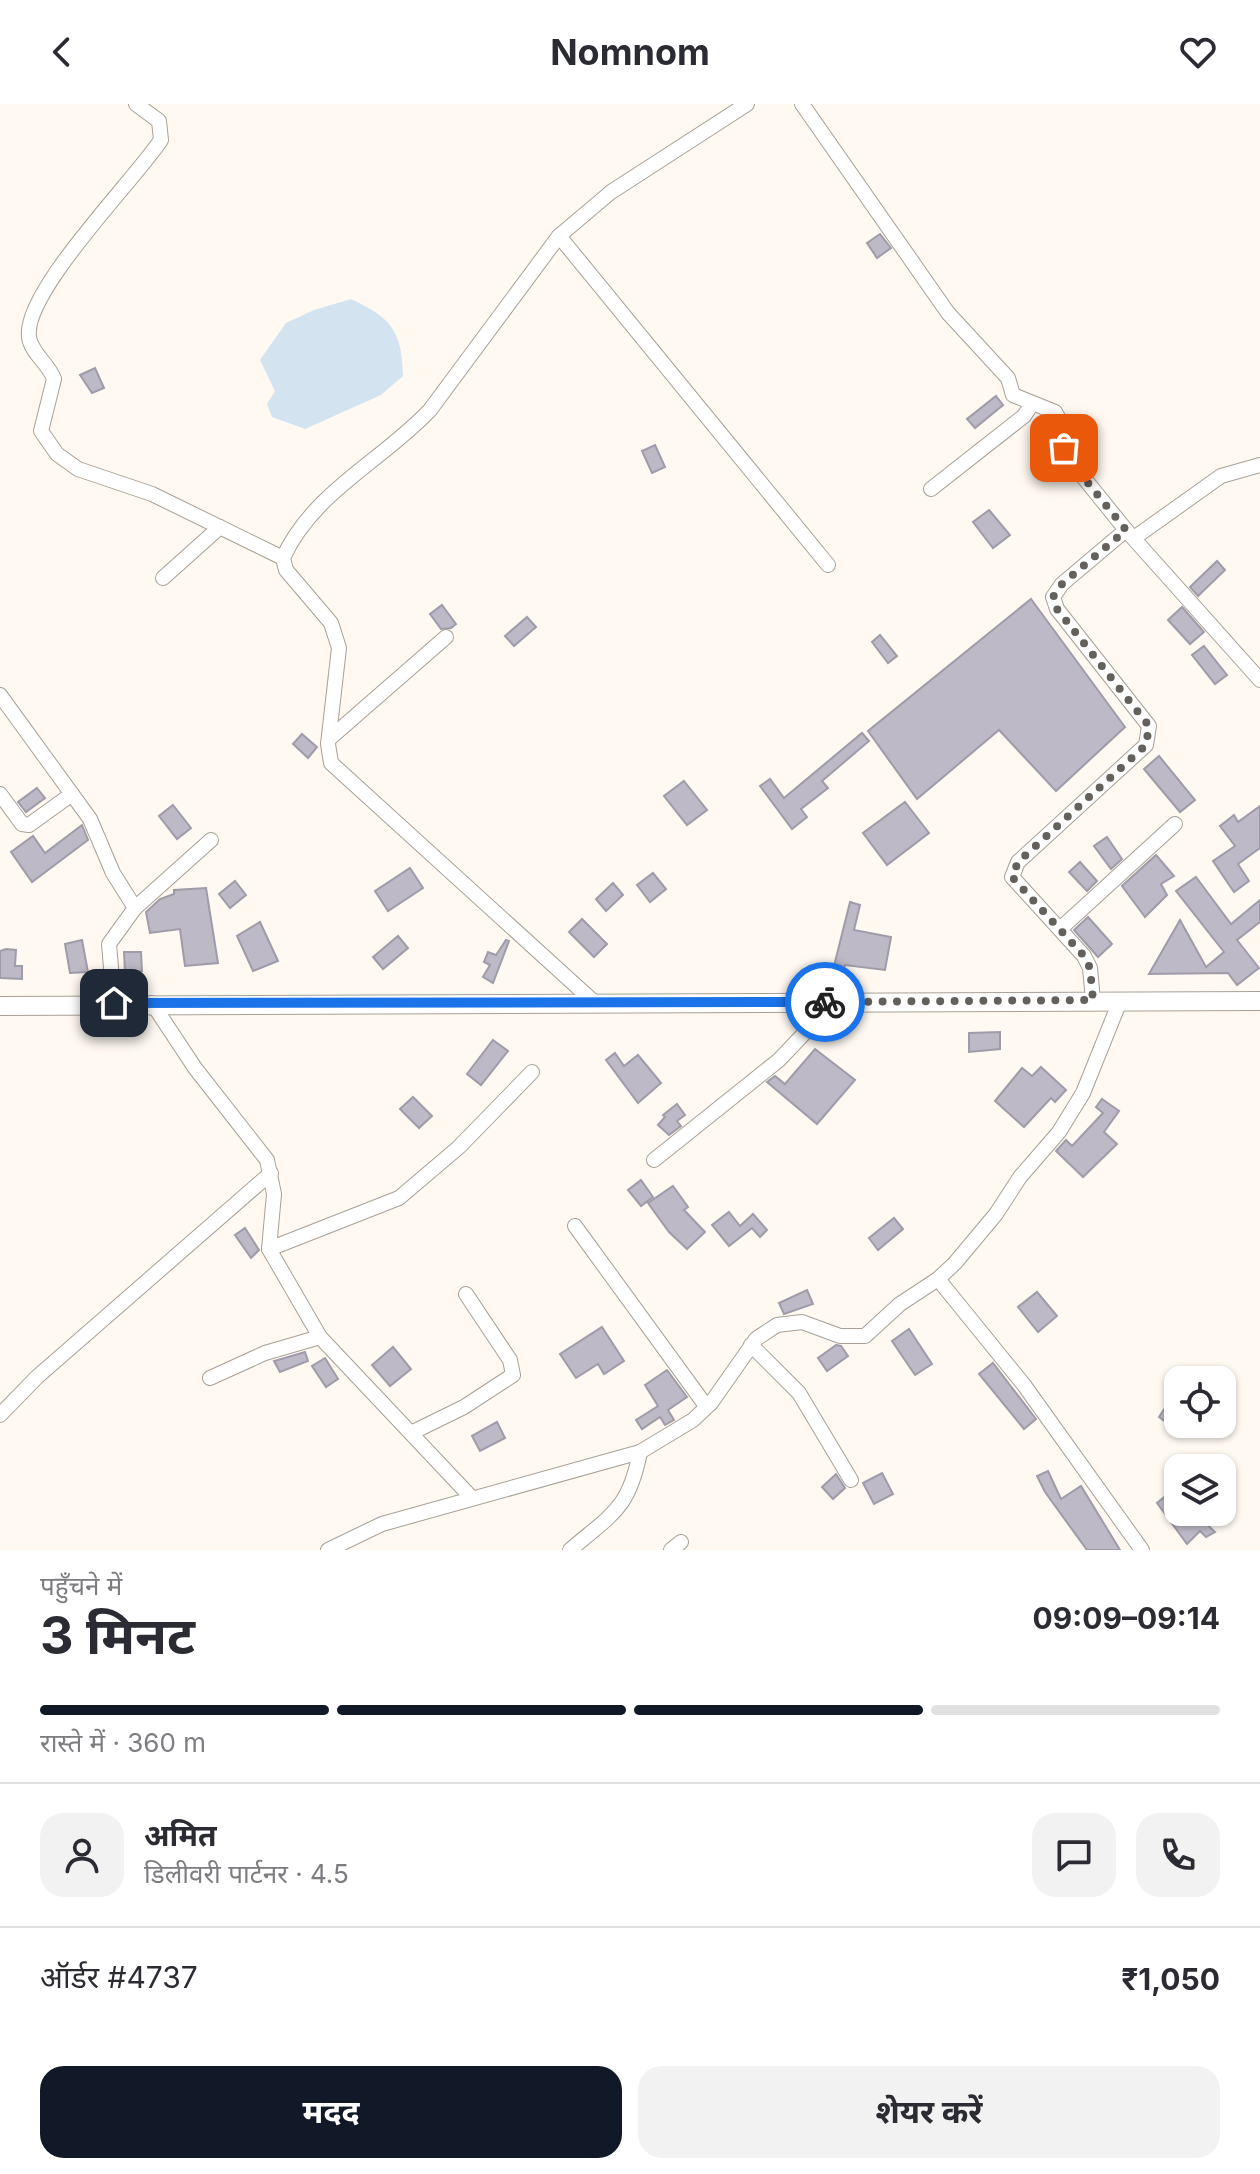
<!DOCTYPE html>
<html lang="hi">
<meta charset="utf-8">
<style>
:root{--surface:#fff;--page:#f2f2f3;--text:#2b2b33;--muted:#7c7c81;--line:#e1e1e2;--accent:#111827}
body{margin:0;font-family:Inter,"Noto Sans Devanagari",sans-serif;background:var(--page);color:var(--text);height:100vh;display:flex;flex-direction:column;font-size:30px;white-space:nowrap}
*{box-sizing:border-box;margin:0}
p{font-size:26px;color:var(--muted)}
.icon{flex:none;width:44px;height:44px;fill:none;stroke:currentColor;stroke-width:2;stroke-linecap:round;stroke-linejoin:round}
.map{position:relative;height:1446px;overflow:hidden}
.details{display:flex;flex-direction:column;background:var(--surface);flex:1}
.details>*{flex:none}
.buttons{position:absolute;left:1164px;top:1262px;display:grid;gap:16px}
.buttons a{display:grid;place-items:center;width:72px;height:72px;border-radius:16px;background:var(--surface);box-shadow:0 2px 6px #0004;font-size:40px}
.pin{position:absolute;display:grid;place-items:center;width:68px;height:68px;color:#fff;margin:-34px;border-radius:16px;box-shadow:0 4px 12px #0006}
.courier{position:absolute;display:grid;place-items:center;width:80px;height:80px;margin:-40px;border:6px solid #1a73e8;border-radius:50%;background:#fff;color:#222;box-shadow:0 2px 10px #0007}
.head em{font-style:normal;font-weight:700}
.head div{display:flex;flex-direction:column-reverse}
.head{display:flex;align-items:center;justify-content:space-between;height:136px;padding:0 40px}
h1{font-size:52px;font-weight:700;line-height:60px}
.bar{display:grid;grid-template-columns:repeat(4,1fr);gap:12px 8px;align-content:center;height:96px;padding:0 40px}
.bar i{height:10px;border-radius:6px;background:var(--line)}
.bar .selected{background:var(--accent)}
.bar p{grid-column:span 4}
.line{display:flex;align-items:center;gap:20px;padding:0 40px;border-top:2px solid var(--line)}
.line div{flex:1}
.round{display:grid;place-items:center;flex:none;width:84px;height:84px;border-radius:24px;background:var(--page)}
.button{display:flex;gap:16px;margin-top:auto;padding:16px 40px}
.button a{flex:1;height:92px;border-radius:24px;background:var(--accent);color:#fff;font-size:32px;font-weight:700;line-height:92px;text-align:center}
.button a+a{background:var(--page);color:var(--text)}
header{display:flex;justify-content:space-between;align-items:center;height:104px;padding:0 40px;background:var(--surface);font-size:36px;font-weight:700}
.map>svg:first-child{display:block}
</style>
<header><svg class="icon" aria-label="back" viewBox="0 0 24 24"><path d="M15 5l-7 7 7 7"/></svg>Nomnom<svg class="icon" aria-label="heart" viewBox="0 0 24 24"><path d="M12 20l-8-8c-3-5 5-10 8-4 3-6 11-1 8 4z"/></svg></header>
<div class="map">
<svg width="1260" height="1446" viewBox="0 0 1260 1446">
<rect width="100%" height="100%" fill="#fff9f2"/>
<path fill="#d3e3f0" d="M 351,195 C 391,214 402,226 403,272 L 381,291 L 305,325 L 272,313 L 267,300 L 275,287 L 260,256 L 286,219 L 314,206 Z"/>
<g fill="#bdb9c6" stroke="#9f9ba8" stroke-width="2">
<polygon points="880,130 891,144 877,154 867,139"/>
<polygon points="95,264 104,284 92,289 80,271"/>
<polygon points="996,292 1003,301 975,324 967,315"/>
<polygon points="655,341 665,363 652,369 642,347"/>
<polygon points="989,406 1010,431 993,444 973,418"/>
<polygon points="1217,457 1225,466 1198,492 1190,483"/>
<polygon points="1031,495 1125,623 1056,687 999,626 917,695 868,627"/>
<polygon points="442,501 456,520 451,524 441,525 430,510"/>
<polygon points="1182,503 1204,528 1190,540 1168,516"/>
<polygon points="527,513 536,523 514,542 505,532"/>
<polygon points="880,531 897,552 888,559 872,538"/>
<polygon points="1204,542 1227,571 1215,580 1192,551"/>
<polygon points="862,629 869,637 822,677 828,684 801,705 807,713 792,725 760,682 770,675 784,694"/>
<polygon points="302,630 317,643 308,654 293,640"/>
<polygon points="1159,652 1195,696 1180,708 1144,665"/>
<polygon points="684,677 707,706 687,721 664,692"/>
<polygon points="37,684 45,694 26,708 18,698"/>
<polygon points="905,698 929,729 887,761 863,729"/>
<polygon points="173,701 191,724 177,735 159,712"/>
<polygon points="1260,702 1260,744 1238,760 1249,777 1234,788 1213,757 1235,742 1220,722 1234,711 1238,718"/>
<polygon points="82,721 88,736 32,778 11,748 33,732 45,749"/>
<polygon points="1107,733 1122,755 1111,765 1094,742"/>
<polygon points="1156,751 1174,772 1161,780 1167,791 1145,813 1122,782"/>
<polygon points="1080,758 1097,777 1087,787 1069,768"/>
<polygon points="410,764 423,784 388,807 375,787"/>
<polygon points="653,769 666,785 650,798 637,781"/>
<polygon points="1196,773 1231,820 1260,796 1260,818 1237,836 1259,864 1237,881 1228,869 1149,870 1180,816 1206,863 1224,848 1176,787"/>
<polygon points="235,777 246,791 230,804 219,790"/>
<polygon points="613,779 623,791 606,807 596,795"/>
<polygon points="206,784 218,859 185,862 180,825 150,829 146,808 160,795 174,790 174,786"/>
<polygon points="850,798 860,801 854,826 891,833 885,866 845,861 843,869 833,866"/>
<polygon points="1088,813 1112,840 1098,853 1074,826"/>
<polygon points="582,815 607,840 594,853 569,828"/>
<polygon points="260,818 278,857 253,867 237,832"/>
<polygon points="398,832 408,844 383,865 373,853"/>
<polygon points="82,836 88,868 70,869 65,840"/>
<polygon points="506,836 509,837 493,879 483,873 490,861 484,858 488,848 496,851"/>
<polygon points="6,845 16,846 15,862 22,862 22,875 0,874 0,847"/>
<polygon points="124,848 141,848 142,867 125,869"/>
<polygon points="1000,928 1000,945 969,948 969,929"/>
<polygon points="493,936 508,947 481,981 467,970"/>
<polygon points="815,945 855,976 817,1020 767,978 775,972 785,980"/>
<polygon points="615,949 624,962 638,951 661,979 638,999 606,956"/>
<polygon points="1041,963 1066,986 1055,998 1051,994 1024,1023 995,997 1022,964 1032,972"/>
<polygon points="413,993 432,1012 419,1024 400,1005"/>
<polygon points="1102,995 1119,1007 1104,1028 1117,1040 1083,1073 1056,1047 1066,1036 1072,1042 1103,1009 1096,1003"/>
<polygon points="677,1000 685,1011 677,1017 681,1022 669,1031 658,1021 665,1013 663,1011"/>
<polygon points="641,1076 653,1093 641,1102 628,1086"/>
<polygon points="673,1082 688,1103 684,1106 705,1128 687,1145 669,1128 648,1099"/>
<polygon points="729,1108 740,1122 753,1110 767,1126 760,1133 752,1124 729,1142 712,1121"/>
<polygon points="894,1114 903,1125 878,1146 869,1134"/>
<polygon points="245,1124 259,1146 251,1154 235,1131"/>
<polygon points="807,1186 813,1200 784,1210 779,1199"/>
<polygon points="1037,1188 1057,1212 1038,1228 1018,1203"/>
<polygon points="602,1223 624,1257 604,1270 598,1260 576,1274 560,1250"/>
<polygon points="909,1225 932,1260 915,1271 892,1237"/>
<polygon points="836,1241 841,1242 848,1252 827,1267 818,1254"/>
<polygon points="393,1243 411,1265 390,1282 372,1261"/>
<polygon points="305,1248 308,1257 280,1268 274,1257"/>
<polygon points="325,1254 338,1275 326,1283 312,1262"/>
<polygon points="993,1259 1036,1315 1024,1325 979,1270"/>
<polygon points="667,1266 687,1293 668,1306 674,1316 665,1321 660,1313 642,1325 636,1316 658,1302 645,1281"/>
<polygon points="1169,1298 1178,1304 1174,1324 1159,1313"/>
<polygon points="497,1318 505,1334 480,1347 472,1332"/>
<polygon points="1048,1367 1061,1395 1081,1382 1120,1446 1087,1446 1045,1388 1037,1372"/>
<polygon points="882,1369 893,1390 874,1400 863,1379"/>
<polygon points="836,1370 845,1384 833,1395 822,1383"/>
<polygon points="1168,1390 1191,1420 1199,1413 1215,1428 1206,1433 1200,1427 1187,1440 1157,1399"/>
</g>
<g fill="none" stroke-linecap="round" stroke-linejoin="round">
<defs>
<g id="minor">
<path d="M 136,0 L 159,17 L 161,36 C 133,78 23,188 29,233 C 31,249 49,260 54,275 L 41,327 L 57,350 L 78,365 L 152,390 L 283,454"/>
<polyline points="802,0 948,209 1008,274 1013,291 1055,308 1064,324 1067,353 1126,426 1260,576"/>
<polyline points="559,132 828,461"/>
<polyline points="931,385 1024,312 1032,300"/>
<polyline points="1134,434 1221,372 1260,361"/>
<polyline points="163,474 220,423"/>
<polyline points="0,591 90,715 113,769 135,804 109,840 114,899"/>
<polyline points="329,635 446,533"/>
<polyline points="0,690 22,720 29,721 72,690"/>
<polyline points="135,804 211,736"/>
<polyline points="1060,825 1175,720"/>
<polyline points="1093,896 1090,864 1084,852 1012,773 1018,758 1146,641 1149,622 1057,505 1053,493 1062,480 1126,426"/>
<polyline points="152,899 195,964 267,1056 274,1090 269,1145 320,1233 471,1393"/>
<path d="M 595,899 L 331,659 L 328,640 L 339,544 L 331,519 L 286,466 L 283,454 C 313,388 382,357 430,306 L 559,132 L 611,88 L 747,0"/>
<polyline points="654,1056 779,956 834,898"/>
<polyline points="575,1122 706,1302"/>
<polyline points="269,1145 399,1094 459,1043 532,968"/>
<polyline points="938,1175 1024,1281 1142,1446"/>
<polyline points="751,1241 799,1289 851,1376"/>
<polyline points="210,1274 265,1249 320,1233"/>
<polyline points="0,1311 37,1273 271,1069"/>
<polyline points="413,1328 464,1303 513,1271 510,1256 466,1190"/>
<polyline points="328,1446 382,1420 640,1348 693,1316 711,1299 756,1235 777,1221 802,1218 840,1232 865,1232 900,1200 938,1175 955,1159 996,1110 1020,1073 1059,1028 1083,989 1120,897"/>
<path d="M 570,1446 C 612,1410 629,1405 640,1348"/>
<polyline points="671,1446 681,1438"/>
</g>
<polyline id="major" points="0,902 1260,897"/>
</defs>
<use href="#minor" stroke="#a9a095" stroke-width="16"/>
<use href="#major" stroke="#a9a095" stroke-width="20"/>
<use href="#minor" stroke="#fff" stroke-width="14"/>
<use href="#major" stroke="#fff" stroke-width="18"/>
</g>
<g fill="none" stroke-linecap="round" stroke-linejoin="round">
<polyline stroke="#64605b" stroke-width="8" stroke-dasharray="0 14.4" points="825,898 1093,896 1090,864 1084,852 1012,773 1018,758 1146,641 1149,622 1057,505 1053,493 1062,480 1126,426 1067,353 1064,344"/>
<polyline stroke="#1a73e8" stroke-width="10" points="114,899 825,898"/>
</g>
</svg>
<div class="buttons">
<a><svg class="icon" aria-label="locate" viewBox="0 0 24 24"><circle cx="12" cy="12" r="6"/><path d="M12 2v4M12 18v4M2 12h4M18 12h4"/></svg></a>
<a><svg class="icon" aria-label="layers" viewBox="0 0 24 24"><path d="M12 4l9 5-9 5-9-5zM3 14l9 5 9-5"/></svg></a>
</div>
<div class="pin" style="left:1064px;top:344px;background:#ea580c"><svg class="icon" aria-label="bag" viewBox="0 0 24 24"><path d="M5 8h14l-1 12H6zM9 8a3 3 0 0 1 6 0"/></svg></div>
<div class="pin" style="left:114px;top:899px;background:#1f2937"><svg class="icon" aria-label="home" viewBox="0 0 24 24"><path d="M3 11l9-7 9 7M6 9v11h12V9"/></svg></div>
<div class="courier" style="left:825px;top:898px"><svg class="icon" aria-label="bike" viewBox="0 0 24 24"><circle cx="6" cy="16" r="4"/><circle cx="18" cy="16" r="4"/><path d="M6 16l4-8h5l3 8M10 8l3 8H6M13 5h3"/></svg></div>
</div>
<section class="details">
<div class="head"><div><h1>3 मिनट</h1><p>पहुँचने में</p></div><em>09:09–09:14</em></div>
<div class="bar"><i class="selected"></i><i class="selected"></i><i class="selected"></i><i></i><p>रास्ते में · 360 m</p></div>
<div class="line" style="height:144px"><a class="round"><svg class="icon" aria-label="person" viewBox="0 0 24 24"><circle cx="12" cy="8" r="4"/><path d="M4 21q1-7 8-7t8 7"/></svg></a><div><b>अमित</b><p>डिलीवरी पार्टनर · 4.5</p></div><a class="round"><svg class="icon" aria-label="chat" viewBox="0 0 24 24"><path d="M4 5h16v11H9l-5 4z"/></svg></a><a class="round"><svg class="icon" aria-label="phone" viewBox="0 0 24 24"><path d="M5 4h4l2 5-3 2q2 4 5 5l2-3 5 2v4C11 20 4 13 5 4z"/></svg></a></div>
<div class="line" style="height:104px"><div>ऑर्डर #4737</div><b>₹1,050</b></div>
<div class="button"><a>मदद</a><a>शेयर करें</a></div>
</section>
